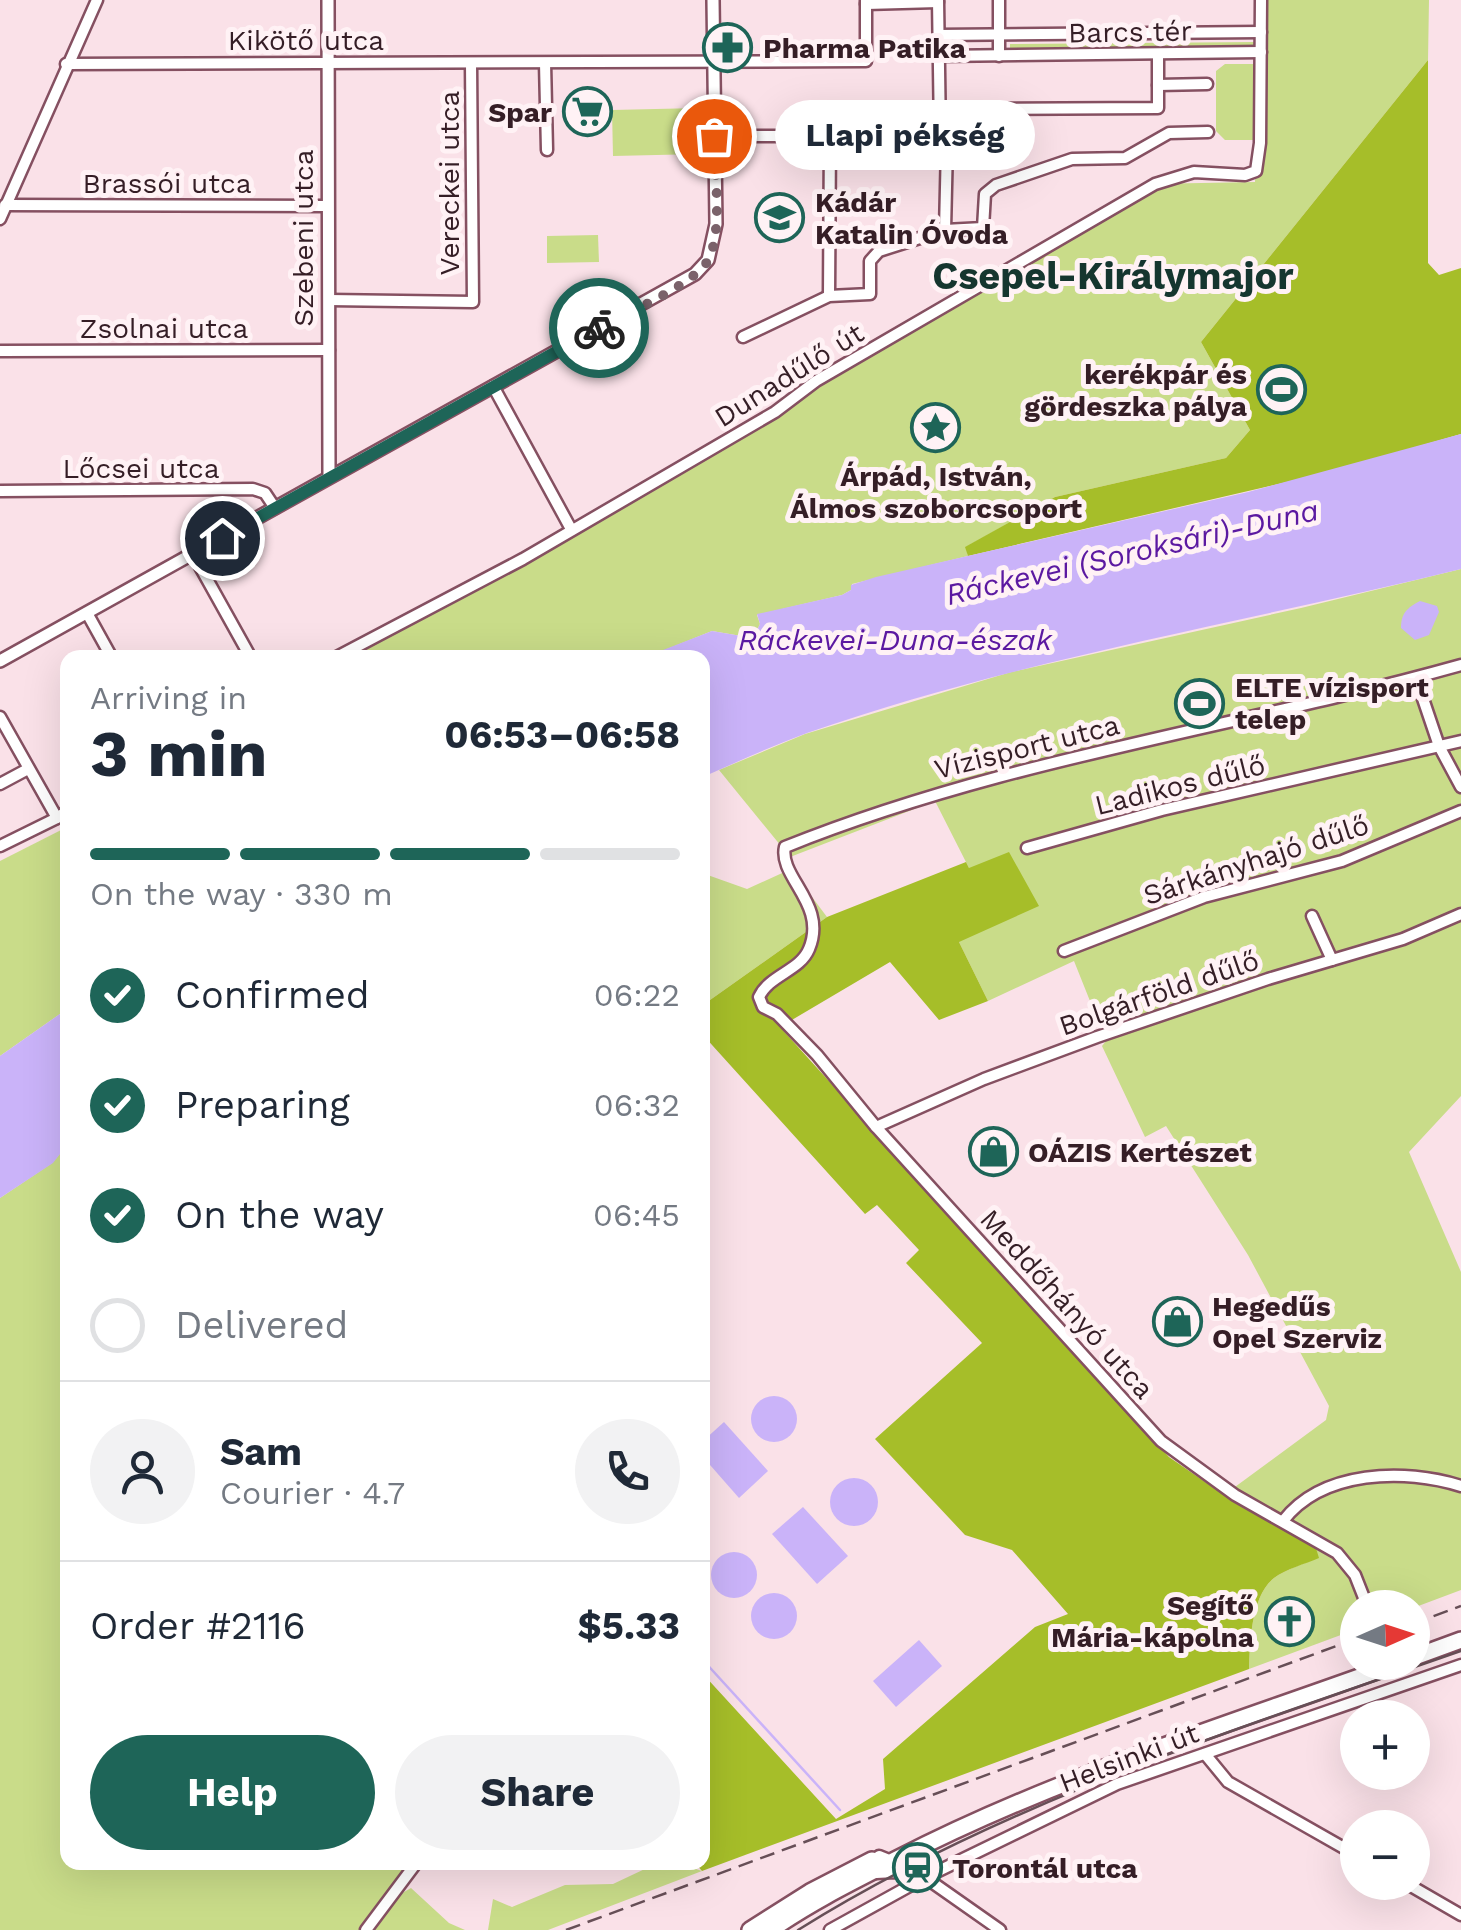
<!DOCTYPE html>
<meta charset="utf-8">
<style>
:root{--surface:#fff;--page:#f2f2f3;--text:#1f2937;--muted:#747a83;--line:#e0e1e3;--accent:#1e6558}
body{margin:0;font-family:"Work Sans",sans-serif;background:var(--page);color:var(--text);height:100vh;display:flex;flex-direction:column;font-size:38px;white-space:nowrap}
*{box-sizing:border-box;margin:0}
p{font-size:32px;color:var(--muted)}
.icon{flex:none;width:55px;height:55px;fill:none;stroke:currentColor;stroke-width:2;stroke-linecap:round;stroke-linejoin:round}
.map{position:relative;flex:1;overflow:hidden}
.details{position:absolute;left:60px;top:650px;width:650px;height:1220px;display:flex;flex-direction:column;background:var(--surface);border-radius:20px;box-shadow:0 10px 40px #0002}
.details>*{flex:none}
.needle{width:65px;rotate:87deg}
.controls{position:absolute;left:1340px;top:1590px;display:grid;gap:20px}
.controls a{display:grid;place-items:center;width:90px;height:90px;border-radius:50%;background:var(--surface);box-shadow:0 10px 40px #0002;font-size:50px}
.pin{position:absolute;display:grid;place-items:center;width:85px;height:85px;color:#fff;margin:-42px;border:5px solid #fff;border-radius:50%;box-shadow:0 2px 10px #0007}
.courier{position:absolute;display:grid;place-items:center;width:100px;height:100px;margin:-50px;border:8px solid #1e6558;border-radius:50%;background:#fff;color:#222;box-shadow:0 2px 12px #0007}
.bubble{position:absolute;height:70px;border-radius:35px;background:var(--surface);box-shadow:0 10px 40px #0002;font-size:32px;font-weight:700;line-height:70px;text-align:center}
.head em{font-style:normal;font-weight:700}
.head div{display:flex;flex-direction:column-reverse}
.head{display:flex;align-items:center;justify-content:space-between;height:170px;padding:0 30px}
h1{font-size:65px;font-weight:700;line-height:75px}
.bar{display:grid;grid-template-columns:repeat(4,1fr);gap:15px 10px;align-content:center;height:120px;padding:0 30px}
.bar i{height:12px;border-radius:8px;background:var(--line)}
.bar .selected{background:var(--accent)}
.bar p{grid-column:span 4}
.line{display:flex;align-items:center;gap:25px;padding:0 30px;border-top:2px solid var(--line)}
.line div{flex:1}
.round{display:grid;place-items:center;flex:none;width:105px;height:105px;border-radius:52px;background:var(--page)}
ol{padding:0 30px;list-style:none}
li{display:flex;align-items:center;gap:30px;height:110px}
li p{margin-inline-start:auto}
li .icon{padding:10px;border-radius:50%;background:var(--accent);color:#fff;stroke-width:4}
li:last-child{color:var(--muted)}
li i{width:55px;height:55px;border:5px solid var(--line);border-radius:50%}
.cta{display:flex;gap:20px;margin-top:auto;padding:20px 30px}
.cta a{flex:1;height:115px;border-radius:60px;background:var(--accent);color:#fff;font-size:40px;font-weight:700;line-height:115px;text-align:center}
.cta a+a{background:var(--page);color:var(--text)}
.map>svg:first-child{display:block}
</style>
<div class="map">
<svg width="1461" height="1930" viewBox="0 0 1461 1930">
<rect width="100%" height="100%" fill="#fae1e8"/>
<g fill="#c9dc89">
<polygon points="1261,0 1429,0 1428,60 1201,342 1250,430 1226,458 1055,497 966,547 968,556 852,584 851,590 842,595 757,615 760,624 753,638 712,631 645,658 352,658 1148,184 1255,182 1256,140 1225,140 1216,131 1216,71 1225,64 1256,64"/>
<polygon points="1256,42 1256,46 1010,48 1010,44"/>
<polygon points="699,108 700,154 613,156 612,110"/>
<polygon points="598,235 599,262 547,263 547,236"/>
<path d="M 1461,569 L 1461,1096 L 1409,1152 L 1461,1272 L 1461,1590 L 1413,1608 L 1358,1608 L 1357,1629 L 1249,1669 C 1250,1642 1251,1596 1274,1578 C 1286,1569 1305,1564 1318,1557 L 1314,1545 L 1224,1495 L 1326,1420 L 1329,1406 L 1248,1255 L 1166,1126 L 1145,1137 L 1102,1046 L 1106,1041 L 1074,961 L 988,1001 L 959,942 L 969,868 L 935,801 L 790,857 L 719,770 L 805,734 L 1011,672 L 1301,608 Z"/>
<polygon points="67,827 67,1009 0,1056 0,861"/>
<polygon points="791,869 827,917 703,1005 702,873 747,889"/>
<polygon points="67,1145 68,1862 419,1863 397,1896 411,1888 449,1923 465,1930 0,1930 0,1198 52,1163"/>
<polygon points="675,1862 702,1871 548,1930 488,1930 493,1899 512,1907 565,1885 613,1884 649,1867"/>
</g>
<g fill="#a6be29">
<polygon points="1428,60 1428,263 1439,275 1461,268 1461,434 1330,472 968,556 965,547 1055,497 1226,458 1250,430 1201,342"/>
<path d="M 1009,852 L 1039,906 L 959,942 L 988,1001 L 939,1020 L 890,962 L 780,1027 L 1169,1457 L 1224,1495 L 1315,1545 L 1319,1558 C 1305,1564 1286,1569 1274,1578 C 1251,1596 1250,1642 1249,1669 L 702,1871 L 695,1863 L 702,1862 L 703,1674 L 836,1819 L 885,1789 L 883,1759 L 1035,1627 L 1068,1614 L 1012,1550 L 965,1535 L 875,1439 L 982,1343 L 906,1263 L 919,1250 L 877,1205 L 865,1214 L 703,1035 L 703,1005 L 827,917 L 966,862 L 969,868 Z"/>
</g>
<g fill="#cab3f9">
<path d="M 1461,434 L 1461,569 C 1243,623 1019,659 807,733 C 772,746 737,762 703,777 L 702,658 L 645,657 L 712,631 L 753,638 L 760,624 L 757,614 L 842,595 L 851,590 L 851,585 L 876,577 L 1248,492 Z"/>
<path d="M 1420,601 L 1437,606 L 1439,612 L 1429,635 L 1415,640 L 1401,628 C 1401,613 1407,608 1420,601 Z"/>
<polygon points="67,1009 67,1145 53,1163 0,1198 0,1056"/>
<circle cx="774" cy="1419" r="23"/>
<polygon points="724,1422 768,1471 739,1498 703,1457 703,1441"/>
<circle cx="854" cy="1502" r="24"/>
<polygon points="803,1507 848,1556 817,1584 772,1534"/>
<circle cx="734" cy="1575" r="23"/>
<circle cx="774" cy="1616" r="23"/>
<polygon points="919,1640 942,1666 896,1707 873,1681"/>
</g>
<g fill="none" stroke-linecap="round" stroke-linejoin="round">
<polyline stroke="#cab3f9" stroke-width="2.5" points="702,1659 840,1810"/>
<defs>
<g id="minor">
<polyline points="938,0 940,136 947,145 945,230"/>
<polyline points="999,0 999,56"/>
<polyline points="866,4 938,2"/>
<polyline points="939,35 1261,32"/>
<polyline points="939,56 1261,52"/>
<polyline points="545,63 547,150"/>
<polyline points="66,64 866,61 866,0"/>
<polyline points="1158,85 1207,84"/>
<polyline points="940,109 1158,108 1158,54"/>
<polyline points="714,136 940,136"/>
<polyline points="5,205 328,206"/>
<polyline points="0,219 97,0"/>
<polyline points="829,296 830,135"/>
<polyline points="329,300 473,302 471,63"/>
<polyline points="743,337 829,296 870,294 870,261 879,251 945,230 983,228 985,194 996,185 1072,159 1125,158 1169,133 1208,132"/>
<polyline points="0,351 329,350"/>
<polyline points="493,386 571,529"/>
<polyline points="0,491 253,489 265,493 275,508"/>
<polyline points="193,554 251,658"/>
<polyline points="87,613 112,658"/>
<polyline points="335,658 523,559 775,412 816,381 1155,184 1194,172 1245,175 1256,171 1260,143 1261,0"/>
<polyline points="1416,678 1439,746 1461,787"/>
<polyline points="0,717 57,818"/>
<polyline points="0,784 28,769"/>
<polyline points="0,846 57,818 68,810"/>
<polyline points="1027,848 1162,810 1461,741"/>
<polyline points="1312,916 1332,960"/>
<polyline points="1064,951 1204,897 1342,861 1461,811"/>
<polyline points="876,1127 984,1079 1097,1037 1268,979 1403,939 1461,914"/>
<path d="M 1283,1521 C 1322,1470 1405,1468 1461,1486"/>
<path d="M 1368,1608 L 1355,1575 L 1337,1553 L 1235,1495 L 1161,1441 L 876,1127 L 817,1055 L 777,1014 L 763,1007 L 759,997 C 769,975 800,971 809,949 C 828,904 778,877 785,847 C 1003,759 1236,728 1461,665"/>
<polyline points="1205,1754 1228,1782 1358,1856"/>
<polyline points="879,1856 916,1871 1000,1930"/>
<polyline points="876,1873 895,1872 918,1877"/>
<polyline points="924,1878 928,1844"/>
<polyline points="1404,1882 1461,1915"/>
<polyline points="366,1930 417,1862"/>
<polyline points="830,1930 924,1878 1117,1784 1461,1665"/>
</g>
<g id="tertiary">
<polyline points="328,0 329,476"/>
<polyline points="0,661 695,274 708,260 716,224 713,0"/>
</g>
<g id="primary">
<polyline points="1412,1658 1461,1640"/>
<polyline points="750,1930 810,1892 872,1860"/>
<path d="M 771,1930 C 811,1902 854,1881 897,1859 C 1058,1776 1231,1724 1401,1662"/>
</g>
</defs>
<use href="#minor" stroke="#855061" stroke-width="15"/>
<use href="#tertiary" stroke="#855061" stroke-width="16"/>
<use href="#primary" stroke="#855061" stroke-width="20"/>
<use href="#minor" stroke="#fff" stroke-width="10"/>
<use href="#tertiary" stroke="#fff" stroke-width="11"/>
<use href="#primary" stroke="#fff" stroke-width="15"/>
<path stroke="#674f57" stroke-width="2.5" d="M 798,1930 C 1003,1802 1235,1730 1461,1651"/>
<g stroke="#674f57" stroke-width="2.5" stroke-dasharray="15 8" stroke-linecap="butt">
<polyline points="1412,1624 1461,1606"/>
<polyline points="566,1930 1358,1638"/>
</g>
</g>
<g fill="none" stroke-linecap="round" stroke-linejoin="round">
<path stroke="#7a626a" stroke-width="10" stroke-dasharray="0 18" d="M 599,328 C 626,314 692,285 707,262 C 724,235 714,168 714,136"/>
<polyline stroke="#1e6558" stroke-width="12" points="222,538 599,328"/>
</g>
<defs>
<symbol id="pharmacy-ring" viewBox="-11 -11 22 22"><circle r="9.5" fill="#fff2f5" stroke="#1e6558" stroke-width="1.5"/><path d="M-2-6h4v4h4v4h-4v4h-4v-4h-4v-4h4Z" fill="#1e6558"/></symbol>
<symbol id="supermarket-ring" viewBox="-11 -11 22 22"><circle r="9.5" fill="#fff2f5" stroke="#1e6558" stroke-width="1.5"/><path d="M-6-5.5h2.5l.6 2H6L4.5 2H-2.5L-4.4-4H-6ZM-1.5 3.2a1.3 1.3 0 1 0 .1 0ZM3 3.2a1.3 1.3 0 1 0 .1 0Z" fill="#1e6558"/></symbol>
<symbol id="school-ring" viewBox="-11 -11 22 22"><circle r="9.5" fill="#fff2f5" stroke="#1e6558" stroke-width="1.5"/><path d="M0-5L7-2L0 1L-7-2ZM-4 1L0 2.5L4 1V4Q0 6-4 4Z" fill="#1e6558"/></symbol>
<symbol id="stadium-ring" viewBox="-11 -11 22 22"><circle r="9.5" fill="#fff2f5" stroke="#1e6558" stroke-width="1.5"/><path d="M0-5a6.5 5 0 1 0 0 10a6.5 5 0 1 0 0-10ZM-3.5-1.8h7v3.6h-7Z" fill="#1e6558"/></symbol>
<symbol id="sight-ring" viewBox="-11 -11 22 22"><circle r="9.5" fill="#fff2f5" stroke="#1e6558" stroke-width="1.5"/><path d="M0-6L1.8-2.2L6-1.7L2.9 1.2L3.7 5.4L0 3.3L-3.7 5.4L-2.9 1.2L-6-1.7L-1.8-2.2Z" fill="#1e6558"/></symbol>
<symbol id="shop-ring" viewBox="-11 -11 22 22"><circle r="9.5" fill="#fff2f5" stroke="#1e6558" stroke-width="1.5"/><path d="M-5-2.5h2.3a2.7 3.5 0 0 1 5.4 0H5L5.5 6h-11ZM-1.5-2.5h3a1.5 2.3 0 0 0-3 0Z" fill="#1e6558"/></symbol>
<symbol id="church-ring" viewBox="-11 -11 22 22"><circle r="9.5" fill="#fff2f5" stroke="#1e6558" stroke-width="1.5"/><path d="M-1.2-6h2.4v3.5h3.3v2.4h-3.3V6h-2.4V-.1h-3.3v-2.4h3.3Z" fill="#1e6558"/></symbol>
<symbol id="station-ring" viewBox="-11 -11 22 22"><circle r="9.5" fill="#fff2f5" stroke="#1e6558" stroke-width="1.5"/><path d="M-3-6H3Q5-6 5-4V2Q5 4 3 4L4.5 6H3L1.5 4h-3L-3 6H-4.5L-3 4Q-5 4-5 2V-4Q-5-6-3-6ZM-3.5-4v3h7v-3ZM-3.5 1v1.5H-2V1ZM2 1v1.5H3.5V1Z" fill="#1e6558"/></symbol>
</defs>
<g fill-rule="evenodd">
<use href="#pharmacy-ring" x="700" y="20" width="55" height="55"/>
<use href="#supermarket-ring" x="560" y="84" width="55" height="55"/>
<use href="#school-ring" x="752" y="190" width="55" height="55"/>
<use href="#stadium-ring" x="1254" y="362" width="55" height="55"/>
<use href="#sight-ring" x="908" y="400" width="55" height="55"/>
<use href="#stadium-ring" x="1172" y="676" width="55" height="55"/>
<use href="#shop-ring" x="966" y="1124" width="55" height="55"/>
<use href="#shop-ring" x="1150" y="1294" width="55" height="55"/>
<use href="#church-ring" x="1262" y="1594" width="55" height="55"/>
<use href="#station-ring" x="890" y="1840" width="55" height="55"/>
</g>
<g text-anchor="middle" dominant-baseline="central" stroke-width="10" stroke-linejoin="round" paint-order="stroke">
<g font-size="28" fill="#351e26" stroke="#fff2f5">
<text transform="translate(1130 32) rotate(-1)">Barcs tér</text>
<text x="306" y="40">Kikötő utca</text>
<text x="167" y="183">Brassói utca</text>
<text transform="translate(449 183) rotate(-90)">Vereckei utca</text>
<text transform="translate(303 238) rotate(-90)">Szebeni utca</text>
<text x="164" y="328">Zsolnai utca</text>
<text transform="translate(789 375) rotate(-32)">Dunadűlő út</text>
<text x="141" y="468">Lőcsei utca</text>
<text transform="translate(1027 747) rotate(-14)">Vízisport utca</text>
<text transform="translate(1180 785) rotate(-14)">Ladikos dűlő</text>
<text transform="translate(1256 860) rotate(-18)">Sárkányhajó dűlő</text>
<text transform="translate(1159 993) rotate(-19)">Bolgárföld dűlő</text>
<text transform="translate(1067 1304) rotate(48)">Meddőhányó utca</text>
<text transform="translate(1129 1758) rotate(-21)">Helsinki út</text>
</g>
<g font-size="28" font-weight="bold" fill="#351e26" stroke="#fff2f5" text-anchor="start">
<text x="763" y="48">Pharma Patika</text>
<text x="552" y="112" text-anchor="end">Spar</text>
<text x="815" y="202">Kádár<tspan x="815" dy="32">Katalin Óvoda</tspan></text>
<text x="1247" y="374" text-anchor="end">kerékpár és<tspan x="1247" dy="32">gördeszka pálya</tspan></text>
<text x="936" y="476" text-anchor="middle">Árpád, István,<tspan x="936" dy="32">Álmos szoborcsoport</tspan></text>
<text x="1235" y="687">ELTE vízisport<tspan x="1235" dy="32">telep</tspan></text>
<text x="1028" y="1152">OÁZIS Kertészet</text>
<text x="1212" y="1306">Hegedűs<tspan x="1212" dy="32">Opel Szerviz</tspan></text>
<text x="1254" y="1605" text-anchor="end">Segítő<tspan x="1254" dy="32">Mária-kápolna</tspan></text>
<text x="952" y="1868">Torontál utca</text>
</g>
<g font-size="30" font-style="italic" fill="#5b19a1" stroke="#fff2f5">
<text transform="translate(1132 552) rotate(-13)">Ráckevei (Soroksári)-Duna</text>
<text x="895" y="639">Ráckevei-Duna-észak</text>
</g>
<g font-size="38" font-weight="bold" fill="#15362f" stroke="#fff2f5">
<text x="1113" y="276">Csepel-Királymajor</text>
</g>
</g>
</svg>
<div class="controls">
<a><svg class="needle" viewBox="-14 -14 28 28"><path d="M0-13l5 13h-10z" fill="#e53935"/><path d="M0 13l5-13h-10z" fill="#747a83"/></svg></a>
<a>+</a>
<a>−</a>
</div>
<div class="pin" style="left:714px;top:136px;background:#ea580c"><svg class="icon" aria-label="bag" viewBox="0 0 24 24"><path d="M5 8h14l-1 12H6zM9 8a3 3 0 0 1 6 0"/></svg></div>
<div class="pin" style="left:222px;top:538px;background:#1f2937"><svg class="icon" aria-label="home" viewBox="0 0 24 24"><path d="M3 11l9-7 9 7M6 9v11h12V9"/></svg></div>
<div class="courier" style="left:599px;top:328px"><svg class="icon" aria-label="bike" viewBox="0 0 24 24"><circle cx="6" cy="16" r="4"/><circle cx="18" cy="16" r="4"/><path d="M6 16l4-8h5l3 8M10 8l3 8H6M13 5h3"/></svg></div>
<div class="bubble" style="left:775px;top:100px;width:260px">Llapi pékség</div>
<section class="details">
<div class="head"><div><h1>3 min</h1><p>Arriving in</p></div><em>06:53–06:58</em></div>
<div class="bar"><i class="selected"></i><i class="selected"></i><i class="selected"></i><i></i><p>On the way · 330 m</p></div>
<ol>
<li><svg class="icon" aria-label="check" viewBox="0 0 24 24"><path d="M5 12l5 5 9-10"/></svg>Confirmed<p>06:22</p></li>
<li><svg class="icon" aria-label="check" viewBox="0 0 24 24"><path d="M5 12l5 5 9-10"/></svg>Preparing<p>06:32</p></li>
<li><svg class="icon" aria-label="check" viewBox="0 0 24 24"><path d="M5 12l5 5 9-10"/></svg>On the way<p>06:45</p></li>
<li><i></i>Delivered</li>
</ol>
<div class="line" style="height:180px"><a class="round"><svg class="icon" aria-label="person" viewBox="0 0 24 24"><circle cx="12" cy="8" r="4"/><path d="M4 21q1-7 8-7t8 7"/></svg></a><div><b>Sam</b><p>Courier · 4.7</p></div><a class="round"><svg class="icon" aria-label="phone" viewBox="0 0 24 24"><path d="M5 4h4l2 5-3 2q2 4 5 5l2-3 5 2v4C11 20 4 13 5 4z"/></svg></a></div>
<div class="line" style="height:130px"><div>Order #2116</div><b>$5.33</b></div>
<div class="cta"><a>Help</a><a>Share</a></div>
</section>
</div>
